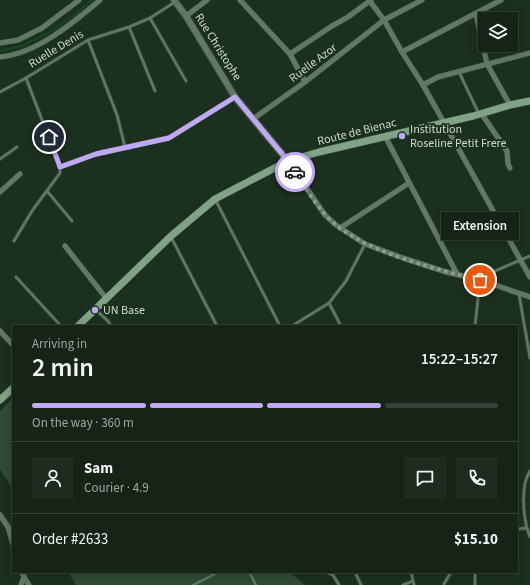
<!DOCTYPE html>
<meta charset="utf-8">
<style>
:root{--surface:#152417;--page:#1e2c20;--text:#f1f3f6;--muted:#9da4a1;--line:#344136;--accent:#c0a8f4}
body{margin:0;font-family:"Source Sans 3",sans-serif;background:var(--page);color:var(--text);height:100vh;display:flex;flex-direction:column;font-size:15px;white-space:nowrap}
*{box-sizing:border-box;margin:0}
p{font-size:13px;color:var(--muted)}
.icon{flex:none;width:22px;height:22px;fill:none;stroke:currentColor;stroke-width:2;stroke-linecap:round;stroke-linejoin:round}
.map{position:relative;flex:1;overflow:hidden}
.sheet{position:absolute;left:12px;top:325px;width:506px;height:248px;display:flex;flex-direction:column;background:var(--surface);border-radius:0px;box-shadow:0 2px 10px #0003,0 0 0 1px var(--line)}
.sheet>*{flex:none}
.controls{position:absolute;left:478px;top:12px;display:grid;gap:8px}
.controls a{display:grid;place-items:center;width:40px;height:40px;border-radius:0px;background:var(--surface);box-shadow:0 2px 10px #0003,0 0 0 1px var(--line);font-size:20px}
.pin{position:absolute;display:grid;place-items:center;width:34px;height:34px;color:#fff;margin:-17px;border:2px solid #fff;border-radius:50%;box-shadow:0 1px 4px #0007}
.courier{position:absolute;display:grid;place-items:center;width:40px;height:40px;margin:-20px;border:3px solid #c0a8f4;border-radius:50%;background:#fff;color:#222;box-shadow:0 1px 5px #0007}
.bubble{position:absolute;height:28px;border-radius:0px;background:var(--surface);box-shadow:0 2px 10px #0003,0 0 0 1px var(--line);font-size:13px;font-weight:600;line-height:28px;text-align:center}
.summary em{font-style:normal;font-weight:600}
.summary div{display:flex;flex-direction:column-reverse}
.summary{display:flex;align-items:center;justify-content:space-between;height:68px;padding:0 20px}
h1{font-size:26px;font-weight:600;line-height:30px}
.bar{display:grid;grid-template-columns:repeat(4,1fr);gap:6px 4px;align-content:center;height:48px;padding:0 20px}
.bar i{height:5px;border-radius:3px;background:var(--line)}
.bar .selected{background:var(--accent)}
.bar p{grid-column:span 4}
.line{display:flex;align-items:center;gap:10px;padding:0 20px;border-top:1px solid var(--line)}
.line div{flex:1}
.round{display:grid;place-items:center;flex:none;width:42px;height:42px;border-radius:0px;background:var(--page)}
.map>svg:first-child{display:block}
</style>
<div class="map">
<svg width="530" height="585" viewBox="0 0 530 585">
<rect width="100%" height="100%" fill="#1c301f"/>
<g fill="#2f4c34">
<polygon points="13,398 13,489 0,469 0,411"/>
<polygon points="68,572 289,572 305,585 76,585"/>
</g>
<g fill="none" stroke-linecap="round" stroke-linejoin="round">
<polyline stroke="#144821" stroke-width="2" points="0,51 22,46 50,32 76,14 92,0"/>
<defs>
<g id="service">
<polyline points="150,18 186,81"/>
<polyline points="129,27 155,91"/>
<polyline points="88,40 117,115 125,147"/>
<polyline points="459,72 478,112"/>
<polyline points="0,92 26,78"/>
<polyline points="0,159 17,147"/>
<polyline points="47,191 72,221"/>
<polyline points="215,199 280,326"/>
<polyline points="171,237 217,326"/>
<polyline points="14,241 32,211 60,173 60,167 26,78 88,40 129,27 150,18 175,2"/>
<polyline points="16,277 61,326"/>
<polyline points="519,294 530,358"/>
<polyline points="329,303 341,326"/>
<polyline points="96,310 108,321 111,326"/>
<polyline points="292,326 329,303 346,281 365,244"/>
<polyline points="475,326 480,280 488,274 530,256"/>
<path d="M 530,471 C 520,486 523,520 530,537"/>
<polyline points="517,529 526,528"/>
<polyline points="249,572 256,585"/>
<polyline points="326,572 333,575"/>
<polyline points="333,572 333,575 339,585"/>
<polyline points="355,572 361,585"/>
<polyline points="411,572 414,585"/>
<polyline points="444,584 451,572"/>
<polyline points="193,585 219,572"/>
<polyline points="403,585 413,581"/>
<polyline points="475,585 475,572"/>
</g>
<g id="minor">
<polyline points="240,0 290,54 305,82"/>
<polyline points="369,0 384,20 402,52 423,85 530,277"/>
<polyline points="476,14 487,64 510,105"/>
<polyline points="186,16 207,0"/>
<polyline points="0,43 18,40 42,28 79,0"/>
<polyline points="402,52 501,0"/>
<polyline points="290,54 332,26 348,17 371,0"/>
<path d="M 0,57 C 36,54 73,23 100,0"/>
<polyline points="423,85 438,77 530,53"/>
<polyline points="481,113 507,151 508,164 510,168"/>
<polyline points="253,119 305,82 384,20 422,0"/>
<polyline points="385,136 457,274"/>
<polyline points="288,161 325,215 336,225 365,244 403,258 446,272 480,280 530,297"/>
<polyline points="60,167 96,154 169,138 235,97"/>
<polyline points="0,192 20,174"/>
<polyline points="340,228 409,183"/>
<polyline points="65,246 106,298"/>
<polyline points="0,331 13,345"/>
<polyline points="0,515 8,527 13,544"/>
<polyline points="24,577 29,585"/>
<polyline points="21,585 24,577 22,572"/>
</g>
<polyline id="tertiary" points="174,0 186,16 235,97 288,161"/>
<g id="secondary">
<polyline points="78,326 171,236 215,199 288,161 319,152 473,116 510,105 530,101"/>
<polyline points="0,400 13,388"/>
</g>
</defs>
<use href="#service" stroke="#384b3b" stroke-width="4"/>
<use href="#minor" stroke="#384b3b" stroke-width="6"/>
<use href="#tertiary" stroke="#384b3b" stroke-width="8"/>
<use href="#secondary" stroke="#384b3b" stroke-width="8"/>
<use href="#service" stroke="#627865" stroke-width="2.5"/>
<use href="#minor" stroke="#627865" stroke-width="5"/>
<use href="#tertiary" stroke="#627865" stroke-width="6"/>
<use href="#secondary" stroke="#81a385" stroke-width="7"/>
</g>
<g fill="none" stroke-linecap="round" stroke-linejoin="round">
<path stroke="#8e9e91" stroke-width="4" stroke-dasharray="0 7.2" d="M 295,172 C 307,190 319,211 336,225 C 372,254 436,269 480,280"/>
<polyline stroke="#c0a8f4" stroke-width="5" points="49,137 60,167 96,154 169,138 235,97 288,161 295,172"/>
</g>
<g fill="#c0a8f4" stroke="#1c301f" stroke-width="1.5">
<circle cx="402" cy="136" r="4"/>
<circle cx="95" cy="310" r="4"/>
</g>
<g text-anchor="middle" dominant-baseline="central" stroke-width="4" stroke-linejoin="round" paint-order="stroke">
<g font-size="12" fill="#ccd9ce" stroke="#1c301f">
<text transform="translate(218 47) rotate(58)">Rue Christophe</text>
<text transform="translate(56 49) rotate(-31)">Ruelle Denis</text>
<text transform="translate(313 63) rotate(-37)">Ruelle Azor</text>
<text transform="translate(357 132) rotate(-14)">Route de Bienac</text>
</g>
<g font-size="12" fill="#ccd9ce" stroke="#1c301f" text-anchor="start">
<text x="410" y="129">Institution<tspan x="410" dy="14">Roseline Petit Frere</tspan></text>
<text x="103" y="310">UN Base</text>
</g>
</g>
</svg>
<div class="controls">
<a><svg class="icon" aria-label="layers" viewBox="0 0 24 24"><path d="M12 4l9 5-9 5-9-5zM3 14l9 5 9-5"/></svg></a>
</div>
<div class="pin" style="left:480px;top:280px;background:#ea580c"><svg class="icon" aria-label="bag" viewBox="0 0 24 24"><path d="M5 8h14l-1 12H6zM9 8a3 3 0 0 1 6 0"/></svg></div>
<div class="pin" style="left:49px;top:137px;background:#1f2937"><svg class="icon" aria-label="home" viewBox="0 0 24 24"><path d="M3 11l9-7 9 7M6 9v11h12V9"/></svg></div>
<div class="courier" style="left:295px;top:172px"><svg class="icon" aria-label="car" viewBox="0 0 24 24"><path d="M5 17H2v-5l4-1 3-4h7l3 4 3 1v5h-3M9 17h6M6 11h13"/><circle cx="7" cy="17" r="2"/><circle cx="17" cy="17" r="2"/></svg></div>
<div class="bubble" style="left:441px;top:212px;width:78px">Extension</div>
<section class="sheet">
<div class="summary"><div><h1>2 min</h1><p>Arriving in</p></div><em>15:22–15:27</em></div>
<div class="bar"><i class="selected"></i><i class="selected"></i><i class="selected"></i><i></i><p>On the way · 360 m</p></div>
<div class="line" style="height:72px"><a class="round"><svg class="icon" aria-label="person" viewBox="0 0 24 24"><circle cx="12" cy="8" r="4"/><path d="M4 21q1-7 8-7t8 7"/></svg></a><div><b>Sam</b><p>Courier · 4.9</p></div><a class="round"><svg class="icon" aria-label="chat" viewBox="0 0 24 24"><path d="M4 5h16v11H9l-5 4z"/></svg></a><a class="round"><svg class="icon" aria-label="phone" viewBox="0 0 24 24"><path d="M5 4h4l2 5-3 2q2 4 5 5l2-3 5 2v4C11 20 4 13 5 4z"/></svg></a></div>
<div class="line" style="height:52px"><div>Order #2633</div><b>$15.10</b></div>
</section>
</div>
